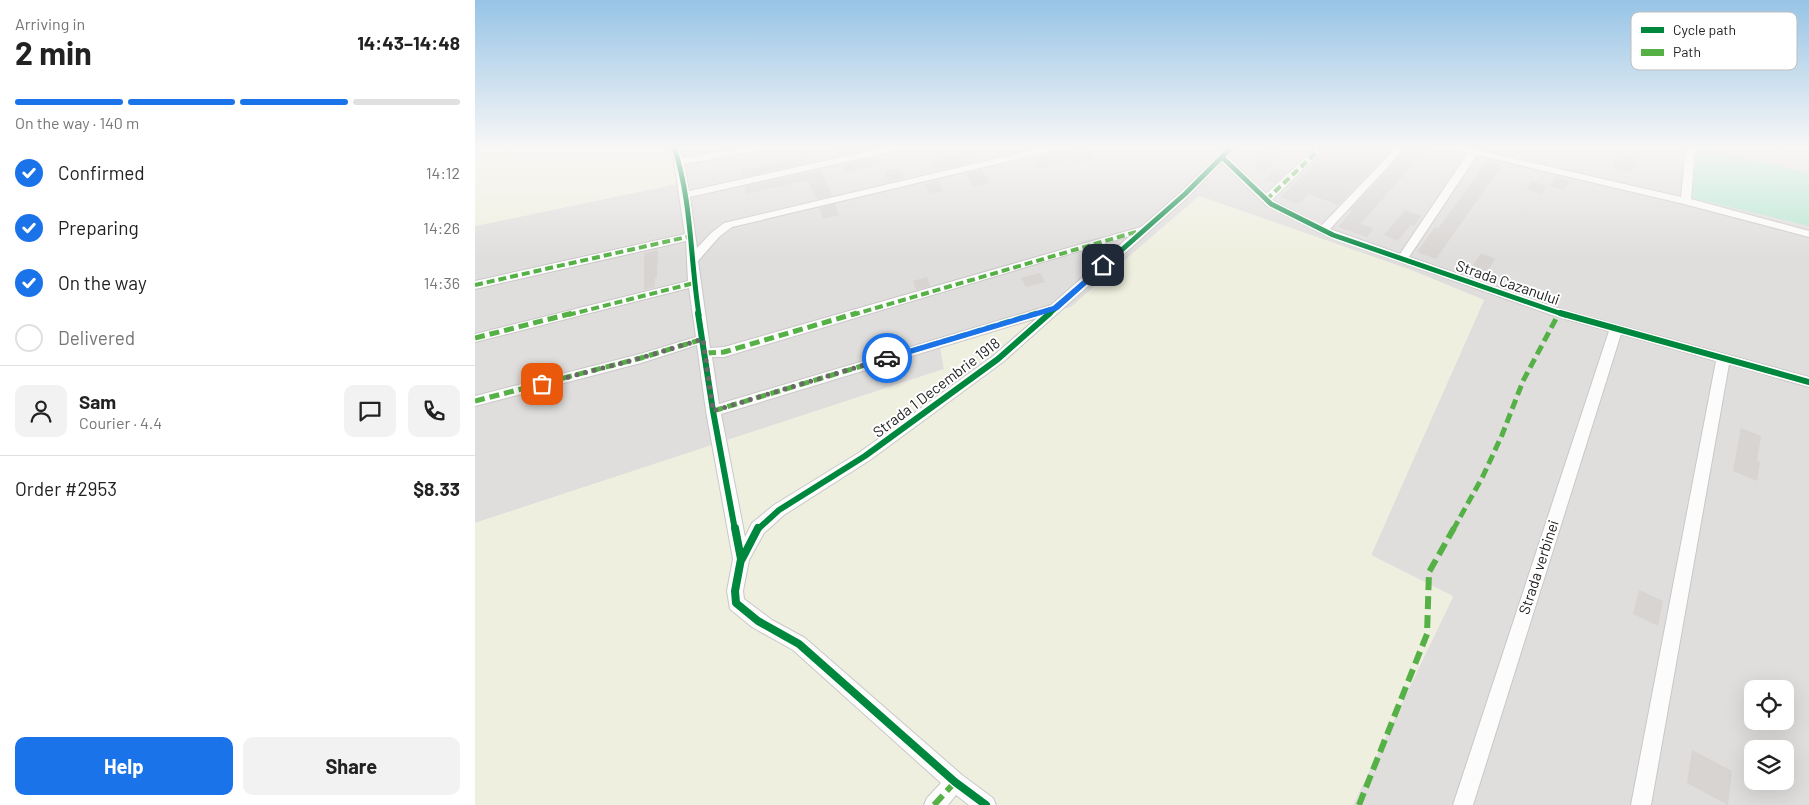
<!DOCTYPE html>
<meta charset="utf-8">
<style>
:root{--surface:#fff;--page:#f2f2f2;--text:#222;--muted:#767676;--line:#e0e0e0;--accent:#1a73e8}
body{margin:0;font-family:Barlow,sans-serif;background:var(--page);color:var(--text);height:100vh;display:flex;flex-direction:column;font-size:19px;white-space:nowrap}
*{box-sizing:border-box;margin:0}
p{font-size:16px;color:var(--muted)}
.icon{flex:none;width:28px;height:28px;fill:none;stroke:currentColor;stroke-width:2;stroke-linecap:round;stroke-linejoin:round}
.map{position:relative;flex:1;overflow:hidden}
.sheet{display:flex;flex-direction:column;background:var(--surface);width:475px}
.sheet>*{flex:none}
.tools{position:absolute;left:1269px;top:680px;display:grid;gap:10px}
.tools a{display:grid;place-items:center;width:50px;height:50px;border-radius:10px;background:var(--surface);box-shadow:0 5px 20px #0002;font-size:25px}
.pin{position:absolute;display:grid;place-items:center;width:42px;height:42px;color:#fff;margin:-21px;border-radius:10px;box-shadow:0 2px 8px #0006}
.courier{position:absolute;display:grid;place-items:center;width:50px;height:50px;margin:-25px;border:4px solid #1a73e8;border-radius:50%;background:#fff;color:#222;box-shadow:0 1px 6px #0007}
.summary em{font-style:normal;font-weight:700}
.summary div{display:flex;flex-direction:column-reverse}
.summary{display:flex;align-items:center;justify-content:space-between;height:85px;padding:0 15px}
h1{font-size:32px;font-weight:700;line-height:38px}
.bar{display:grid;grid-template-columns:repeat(4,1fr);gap:8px 5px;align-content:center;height:60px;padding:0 15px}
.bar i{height:6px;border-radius:4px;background:var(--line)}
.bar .selected{background:var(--accent)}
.bar p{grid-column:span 4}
.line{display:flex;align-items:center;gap:12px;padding:0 15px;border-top:1px solid var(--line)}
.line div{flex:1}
.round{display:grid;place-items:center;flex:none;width:52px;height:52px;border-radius:10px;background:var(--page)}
ol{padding:0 15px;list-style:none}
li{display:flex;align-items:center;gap:15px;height:55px}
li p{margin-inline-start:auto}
li .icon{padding:5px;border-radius:50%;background:var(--accent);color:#fff;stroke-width:4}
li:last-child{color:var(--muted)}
li i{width:28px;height:28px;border:2px solid var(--line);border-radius:50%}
.action{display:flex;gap:10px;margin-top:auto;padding:10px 15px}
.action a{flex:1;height:58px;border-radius:10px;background:var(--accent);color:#fff;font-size:20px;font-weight:700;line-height:58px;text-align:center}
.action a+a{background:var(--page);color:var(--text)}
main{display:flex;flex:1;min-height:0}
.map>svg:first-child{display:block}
</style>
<main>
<section class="sheet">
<div class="summary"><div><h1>2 min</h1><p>Arriving in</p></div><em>14:43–14:48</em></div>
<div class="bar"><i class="selected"></i><i class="selected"></i><i class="selected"></i><i></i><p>On the way · 140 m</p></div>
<ol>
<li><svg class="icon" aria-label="check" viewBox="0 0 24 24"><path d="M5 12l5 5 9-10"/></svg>Confirmed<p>14:12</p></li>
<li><svg class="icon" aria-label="check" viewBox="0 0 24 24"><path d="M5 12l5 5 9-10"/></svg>Preparing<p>14:26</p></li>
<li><svg class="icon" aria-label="check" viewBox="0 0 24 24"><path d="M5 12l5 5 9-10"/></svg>On the way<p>14:36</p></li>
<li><i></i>Delivered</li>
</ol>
<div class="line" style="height:90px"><a class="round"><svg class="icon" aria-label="person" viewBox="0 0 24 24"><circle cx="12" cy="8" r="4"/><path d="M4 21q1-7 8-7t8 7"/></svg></a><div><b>Sam</b><p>Courier · 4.4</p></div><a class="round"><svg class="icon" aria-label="chat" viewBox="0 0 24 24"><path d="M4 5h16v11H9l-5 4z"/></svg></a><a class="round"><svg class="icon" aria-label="phone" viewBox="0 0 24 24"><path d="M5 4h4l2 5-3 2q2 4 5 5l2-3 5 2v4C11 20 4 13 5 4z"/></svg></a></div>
<div class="line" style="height:65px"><div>Order #2953</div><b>$8.33</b></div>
<div class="action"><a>Help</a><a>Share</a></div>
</section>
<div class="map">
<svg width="1334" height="805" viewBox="0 0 1334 805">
<rect width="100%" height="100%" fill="#f0eeeb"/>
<path fill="#dfdedc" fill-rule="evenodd" d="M 197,147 L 1334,147 L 1334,805 L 878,805 L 978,597 L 896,555 L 1009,300 L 936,270 L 724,196 L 596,307 L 466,347 L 469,369 L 0,523 L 0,226 L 201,184 ZM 1278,689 L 1310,689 L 1310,721 L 1278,721 ZM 1278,749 L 1310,749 L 1310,781 L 1278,781 Z"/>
<g fill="#efefdf">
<polygon points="0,147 197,147 202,184 0,226"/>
<polygon points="724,196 936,270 1009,300 896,555 978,596 878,805 0,805 0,523 469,369 465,347 596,307"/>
</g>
<polygon fill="#b7e6d2" points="1221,147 1334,173 1334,226 1217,198"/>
<g fill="#d7d4d2">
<polygon points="361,147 398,147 399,148 364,156"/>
<polygon points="610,147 618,159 599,164 596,160 564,169 556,159"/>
<polygon points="796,147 809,151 807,153 809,154 789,172 778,168 783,164 777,162"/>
<polygon points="857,147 920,147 863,205 833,194 823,204 805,197"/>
<polygon points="933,147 954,147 885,224 899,228 892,237 863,227 877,211 875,210"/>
<polygon points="497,152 502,161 462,170 457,159"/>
<polygon points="1144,153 1163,157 1157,173 1138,168"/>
<polygon points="403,156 406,163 370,173 367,165"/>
<polygon points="330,157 332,163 268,177 267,170"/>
<polygon points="1012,161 1027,165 961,259 942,252 960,227 963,229"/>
<polygon points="423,168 428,178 414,181 409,171"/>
<polygon points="801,168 812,172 800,183 790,179"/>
<polygon points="507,169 515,183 498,187 490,174"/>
<polygon points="346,170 357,196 341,199 333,180 272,194 270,186"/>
<polygon points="1081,176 1095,181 1088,190 1074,186"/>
<polygon points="1057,181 1072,186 1067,194 1051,189"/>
<polygon points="463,182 468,191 455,194 450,185"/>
<polygon points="360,204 364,215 348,219 344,208"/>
<polygon points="930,210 946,216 939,226 935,225 923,241 909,235"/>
<polygon points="183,250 182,277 180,278 180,287 169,290 169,253"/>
<polygon points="1006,253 1020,259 1008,278 993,273"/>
<polygon points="565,273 570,282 551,287 546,278"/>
<polygon points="452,277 455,286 441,290 438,281"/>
<polygon points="1266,428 1286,436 1282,461 1285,462 1282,481 1258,471"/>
<polygon points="1164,590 1188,601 1183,626 1158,614"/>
<polygon points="1217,750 1257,771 1253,805 1212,783"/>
</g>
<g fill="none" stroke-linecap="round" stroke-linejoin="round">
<defs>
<path id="street" d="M 195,147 L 203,147 L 208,158 L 275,147 L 293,147 L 288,150 L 209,164 L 214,191 L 412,147 L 428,147 L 423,150 L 215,197 L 222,248 L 236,233 L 249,223 L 571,147 L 586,147 L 581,150 L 257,227 L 244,237 L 223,261 L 235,348 L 249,347 L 666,227 L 706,192 L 752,147 L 761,147 L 753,157 L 791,194 L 842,147 L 851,147 L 797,200 L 846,226 L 922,147 L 931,147 L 855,229 L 925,254 L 993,153 L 976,149 L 975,147 L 989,147 L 1206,197 L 1211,147 L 1220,147 L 1216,199 L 1334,231 L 1334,237 L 1209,204 L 1002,155 L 934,257 L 1088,310 L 1334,377 L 1334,387 L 1254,364 L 1176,805 L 1156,805 L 1241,361 L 1146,334 L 998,805 L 978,805 L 1134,331 L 1080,316 L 854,237 L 792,206 L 747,162 L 714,196 L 528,362 L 395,460 L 309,515 L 289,533 L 274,560 L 268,591 L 269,599 L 297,620 L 330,638 L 487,775 L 518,798 L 521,805 L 494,805 L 481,795 L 473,805 L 449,805 L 452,798 L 466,783 L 318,650 L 277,627 L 255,609 L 252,591 L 258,559 L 231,411 L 222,345 L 166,363 L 0,406 L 0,396 L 165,354 L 221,337 L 214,288 L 0,342 L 0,334 L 213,281 L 211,241 L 0,289 L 0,281 L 210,234 L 199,162 ZM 655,236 L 576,305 L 244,404 L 237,357 L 249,357 ZM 562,318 L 518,356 L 385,452 L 299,505 L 277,523 L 270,537 L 246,414 Z"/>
</defs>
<use href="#street" stroke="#c9c8c7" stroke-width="2"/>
<use href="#street" fill="#fdfcfc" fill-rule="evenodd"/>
<g stroke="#55b145" stroke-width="4" stroke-dasharray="8 4" stroke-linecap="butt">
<polyline points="791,200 847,147"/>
<polyline points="0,285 216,236"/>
<polyline points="93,315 219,283"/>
<polyline points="377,315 664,231"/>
<polyline points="558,315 576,309"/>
</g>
<g stroke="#55b145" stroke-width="5" stroke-dasharray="10 5" stroke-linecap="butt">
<polyline points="0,338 98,313"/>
<polyline points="231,353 249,352 382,313"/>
<polyline points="0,401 166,358 228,339"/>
<polyline points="238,411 562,313"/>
<polyline points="978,530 1008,476 1027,435 1048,381 1084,313"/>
</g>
<g stroke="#55b145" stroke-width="6" stroke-dasharray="13 6" stroke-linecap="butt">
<polyline points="459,805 480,782"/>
<polyline points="884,805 952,634 954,572 979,528"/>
</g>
<defs>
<g id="cycleway-far2">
<path d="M 199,147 C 217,201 215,259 224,315"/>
<polyline points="748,158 796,204 858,235 1090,315"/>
<polyline points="573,315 710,194 757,147"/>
</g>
<g id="cycleway-far1">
<polyline points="223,313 238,411 260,530"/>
<polyline points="1085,313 1334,382"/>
<polyline points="282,530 304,510 390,456 523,359 575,313"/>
</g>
<g id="cycleway">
<polyline points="260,528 266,559 260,591 261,603 283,621 324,644 480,782 511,805"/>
<polyline points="267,559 283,528"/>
</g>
</defs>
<use href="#cycleway-far2" stroke="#fff" stroke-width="8"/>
<use href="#cycleway-far1" stroke="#fff" stroke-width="9"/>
<use href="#cycleway" stroke="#fff" stroke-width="11"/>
<use href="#cycleway-far2" stroke="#00873e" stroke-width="5"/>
<use href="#cycleway-far1" stroke="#00873e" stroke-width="6"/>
<use href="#cycleway" stroke="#00873e" stroke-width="8"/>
</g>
<linearGradient id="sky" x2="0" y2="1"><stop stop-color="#97c4e6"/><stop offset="0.57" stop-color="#f8f7f6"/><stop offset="1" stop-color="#f8f7f6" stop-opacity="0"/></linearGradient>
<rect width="1334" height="259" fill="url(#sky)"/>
<polygon fill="#1a73e8" points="628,263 632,265 631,267 583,310 412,361 408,358 410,356 578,306"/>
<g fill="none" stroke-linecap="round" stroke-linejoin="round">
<polyline stroke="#6a6968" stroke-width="5" stroke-dasharray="0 9" points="67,384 166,358 228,339 238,411 412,358"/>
</g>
<g text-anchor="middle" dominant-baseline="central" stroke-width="4" stroke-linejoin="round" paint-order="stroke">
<g font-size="15" fill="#222" stroke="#fff">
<text transform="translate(1033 282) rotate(19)">Strada Cazanului</text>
<text transform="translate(461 387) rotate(-37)">Strada 1 Decembrie 1918</text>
<text transform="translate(1063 567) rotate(-72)">Strada verbinei</text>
</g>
</g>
<rect x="1156" y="12" width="166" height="58" rx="8" fill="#fff" stroke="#bdbdbd" stroke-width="1"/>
<rect x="1166" y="27" width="23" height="6" fill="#00873e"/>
<rect x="1166" y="49" width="23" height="7" fill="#55b145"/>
<g font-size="14" fill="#222">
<text x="1198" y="35">Cycle path</text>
<text x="1198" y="57">Path</text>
</g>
</svg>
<div class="tools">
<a><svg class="icon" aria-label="locate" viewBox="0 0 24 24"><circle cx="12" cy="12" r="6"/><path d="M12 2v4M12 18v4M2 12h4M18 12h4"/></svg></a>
<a><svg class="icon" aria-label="layers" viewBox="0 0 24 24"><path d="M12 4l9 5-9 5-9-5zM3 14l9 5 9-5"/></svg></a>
</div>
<div class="pin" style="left:67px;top:384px;background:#ea580c"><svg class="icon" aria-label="bag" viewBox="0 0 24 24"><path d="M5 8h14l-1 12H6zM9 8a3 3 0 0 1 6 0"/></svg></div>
<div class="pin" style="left:628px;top:265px;background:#1f2937"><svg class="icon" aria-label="home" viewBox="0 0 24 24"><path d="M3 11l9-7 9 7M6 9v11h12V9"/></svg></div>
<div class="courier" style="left:412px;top:358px"><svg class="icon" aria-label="car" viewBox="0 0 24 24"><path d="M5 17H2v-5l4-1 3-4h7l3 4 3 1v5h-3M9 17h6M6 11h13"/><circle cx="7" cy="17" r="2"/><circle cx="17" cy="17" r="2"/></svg></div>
</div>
</main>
